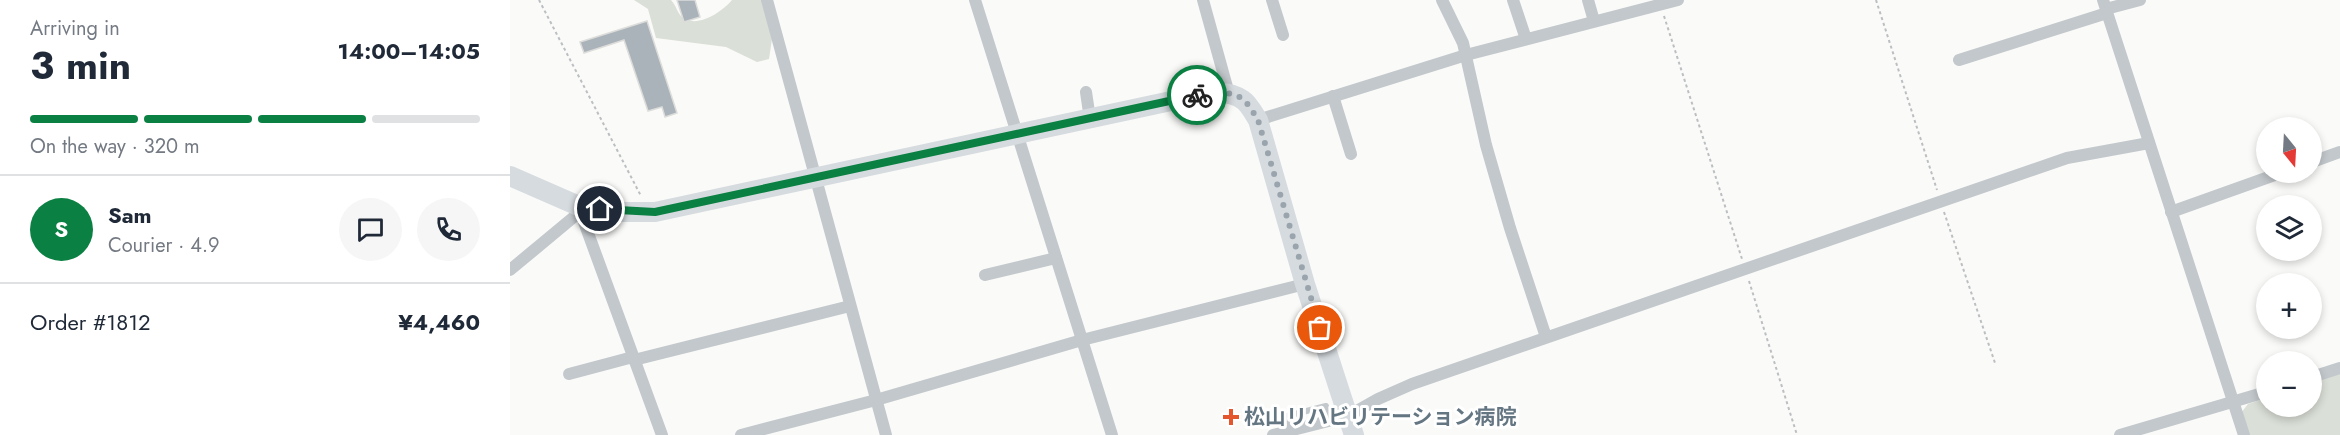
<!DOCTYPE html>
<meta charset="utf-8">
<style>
:root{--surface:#fff;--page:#f6f6f7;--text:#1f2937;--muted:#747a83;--line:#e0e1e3;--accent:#0b8043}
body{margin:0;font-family:Jost,"Noto Sans JP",sans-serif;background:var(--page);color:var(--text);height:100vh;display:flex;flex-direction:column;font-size:22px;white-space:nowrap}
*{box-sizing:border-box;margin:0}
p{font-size:20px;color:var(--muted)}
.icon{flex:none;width:33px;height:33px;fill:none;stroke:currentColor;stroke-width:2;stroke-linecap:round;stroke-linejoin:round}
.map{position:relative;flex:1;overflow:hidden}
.details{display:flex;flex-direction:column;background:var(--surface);width:510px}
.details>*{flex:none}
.needle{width:39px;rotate:162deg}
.controls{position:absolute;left:1746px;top:117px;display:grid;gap:12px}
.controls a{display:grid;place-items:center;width:66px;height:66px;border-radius:50%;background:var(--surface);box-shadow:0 3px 9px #0003;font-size:30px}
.pin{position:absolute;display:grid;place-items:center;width:51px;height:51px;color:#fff;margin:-26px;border:3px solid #fff;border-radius:50%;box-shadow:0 2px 6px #0007}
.courier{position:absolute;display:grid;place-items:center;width:60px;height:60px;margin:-30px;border:4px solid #0b8043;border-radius:50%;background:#fff;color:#222;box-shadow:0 2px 8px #0007}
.head em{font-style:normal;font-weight:700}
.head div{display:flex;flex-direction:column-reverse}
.head{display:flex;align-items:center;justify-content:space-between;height:102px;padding:0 30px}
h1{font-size:39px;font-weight:700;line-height:45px}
.bar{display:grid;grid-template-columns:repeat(4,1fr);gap:9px 6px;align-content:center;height:72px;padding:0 30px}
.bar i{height:8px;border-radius:4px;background:var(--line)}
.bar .current{background:var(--accent)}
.bar p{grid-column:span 4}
.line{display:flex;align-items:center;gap:15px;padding:0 30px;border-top:2px solid var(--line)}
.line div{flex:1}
.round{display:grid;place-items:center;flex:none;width:63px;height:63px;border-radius:32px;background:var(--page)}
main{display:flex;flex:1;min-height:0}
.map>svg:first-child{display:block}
</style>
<main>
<section class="details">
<div class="head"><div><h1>3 min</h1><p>Arriving in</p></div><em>14:00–14:05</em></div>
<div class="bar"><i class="current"></i><i class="current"></i><i class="current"></i><i></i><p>On the way · 320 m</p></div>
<div class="line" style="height:108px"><b class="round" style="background:var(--accent);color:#fff">S</b><div><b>Sam</b><p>Courier · 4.9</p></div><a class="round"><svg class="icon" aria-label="chat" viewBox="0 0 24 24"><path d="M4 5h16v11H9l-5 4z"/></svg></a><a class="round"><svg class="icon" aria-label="phone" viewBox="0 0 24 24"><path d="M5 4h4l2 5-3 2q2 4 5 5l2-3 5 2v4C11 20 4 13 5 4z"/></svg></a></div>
<div class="line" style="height:78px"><div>Order #1812</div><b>¥4,460</b></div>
</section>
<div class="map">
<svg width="1830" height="435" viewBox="0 0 1830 435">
<rect width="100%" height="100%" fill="#fafaf8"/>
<g fill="#dadfd7">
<path d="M 124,0 L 161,0 C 167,6 167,15 175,19 C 190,27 213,11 222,0 L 252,0 L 262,39 L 259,59 L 247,62 L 216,47 L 146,38 L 138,9 Z"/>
<polygon points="1830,372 1830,435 1739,435 1731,413 1738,404 1756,398 1756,406 1802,406 1802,382"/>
</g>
<g fill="#aab3b9" stroke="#dcdcda" stroke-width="1.5">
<polygon points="167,0 185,0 190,17 174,22"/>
<polygon points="137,21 167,113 155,117 152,107 138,111 114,40 74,53 70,42"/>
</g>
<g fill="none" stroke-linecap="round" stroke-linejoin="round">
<g stroke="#bbbfc2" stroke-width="2" stroke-dasharray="3 3" stroke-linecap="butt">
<polyline points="29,0 131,196"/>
<polyline points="1366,0 1427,190"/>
<polyline points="1154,16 1232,259"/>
<polyline points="1434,212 1485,363"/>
<polyline points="1239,281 1287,435"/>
</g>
<polyline stroke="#c3c8cc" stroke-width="6" points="781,430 777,416 816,406 820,421"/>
<g stroke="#c3c8cc" stroke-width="12">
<polyline points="257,0 376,435"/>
<polyline points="465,0 602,435"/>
<polyline points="693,0 719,94"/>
<polyline points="762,0 773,35"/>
<polyline points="932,0 953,43 976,145 1000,228 1036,337"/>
<polyline points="1003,0 1016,39"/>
<polyline points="1078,0 1084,21"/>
<polyline points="1593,0 1734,435"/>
<polyline points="1596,9 1630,0"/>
<polyline points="1449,60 1597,13"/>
<polyline points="576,92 580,119"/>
<polyline points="823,96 841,154"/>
<polyline points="748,120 956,55 1168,0"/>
<polyline points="1802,162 1830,152"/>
<polyline points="71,207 74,222 152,435"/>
<polyline points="1661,212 1773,172"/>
<polyline points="0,270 65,216 71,207"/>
<polyline points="475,275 546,258"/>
<polyline points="124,360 340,306"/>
<polyline points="59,374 123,357"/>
<polyline points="1802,377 1830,368"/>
<polyline points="231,435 366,400 572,340 795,284"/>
<polyline points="763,435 838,416 868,399 902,384 1557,158 1639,143"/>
<polyline points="1610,435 1756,392"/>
</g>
<path stroke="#d6dbdf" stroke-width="20" d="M 0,176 L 71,207 L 108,212 L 145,212 L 675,98 C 693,94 717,88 733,100 C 739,104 744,114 748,120 L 795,284 L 844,435"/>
</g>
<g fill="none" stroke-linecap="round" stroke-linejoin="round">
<path stroke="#99a4ac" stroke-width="6" stroke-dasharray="0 10.8" d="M 687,95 C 701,92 722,90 734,100 C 739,105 744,114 748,120 L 810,328"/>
<polyline stroke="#0b8043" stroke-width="8" points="90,209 145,212 687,95"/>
</g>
<path fill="#e4572e" stroke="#fff" stroke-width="2" d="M718 408h6v6h6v6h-6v6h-6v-6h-6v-6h6z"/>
<g text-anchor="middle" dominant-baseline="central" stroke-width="6" stroke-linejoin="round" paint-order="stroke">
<g font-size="21" font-weight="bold" fill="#657683" stroke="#fff" text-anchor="start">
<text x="734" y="417">松山リハビリテーション病院</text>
</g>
</g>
</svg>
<div class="controls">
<a><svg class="needle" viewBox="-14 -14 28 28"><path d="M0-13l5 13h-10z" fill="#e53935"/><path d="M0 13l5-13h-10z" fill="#747a83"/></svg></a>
<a><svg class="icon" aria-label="layers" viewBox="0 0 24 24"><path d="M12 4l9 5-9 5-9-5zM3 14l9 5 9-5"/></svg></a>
<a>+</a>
<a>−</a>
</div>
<div class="pin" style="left:810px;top:328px;background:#ea580c"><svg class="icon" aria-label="bag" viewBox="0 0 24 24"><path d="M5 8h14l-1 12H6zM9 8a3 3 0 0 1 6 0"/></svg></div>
<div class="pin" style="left:90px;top:209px;background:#1f2937"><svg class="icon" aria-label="home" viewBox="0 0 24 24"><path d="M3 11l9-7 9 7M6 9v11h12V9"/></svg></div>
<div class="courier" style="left:687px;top:95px"><svg class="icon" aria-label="bike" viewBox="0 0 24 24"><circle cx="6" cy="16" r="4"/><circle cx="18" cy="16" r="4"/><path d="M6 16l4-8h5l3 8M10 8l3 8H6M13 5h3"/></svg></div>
</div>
</main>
